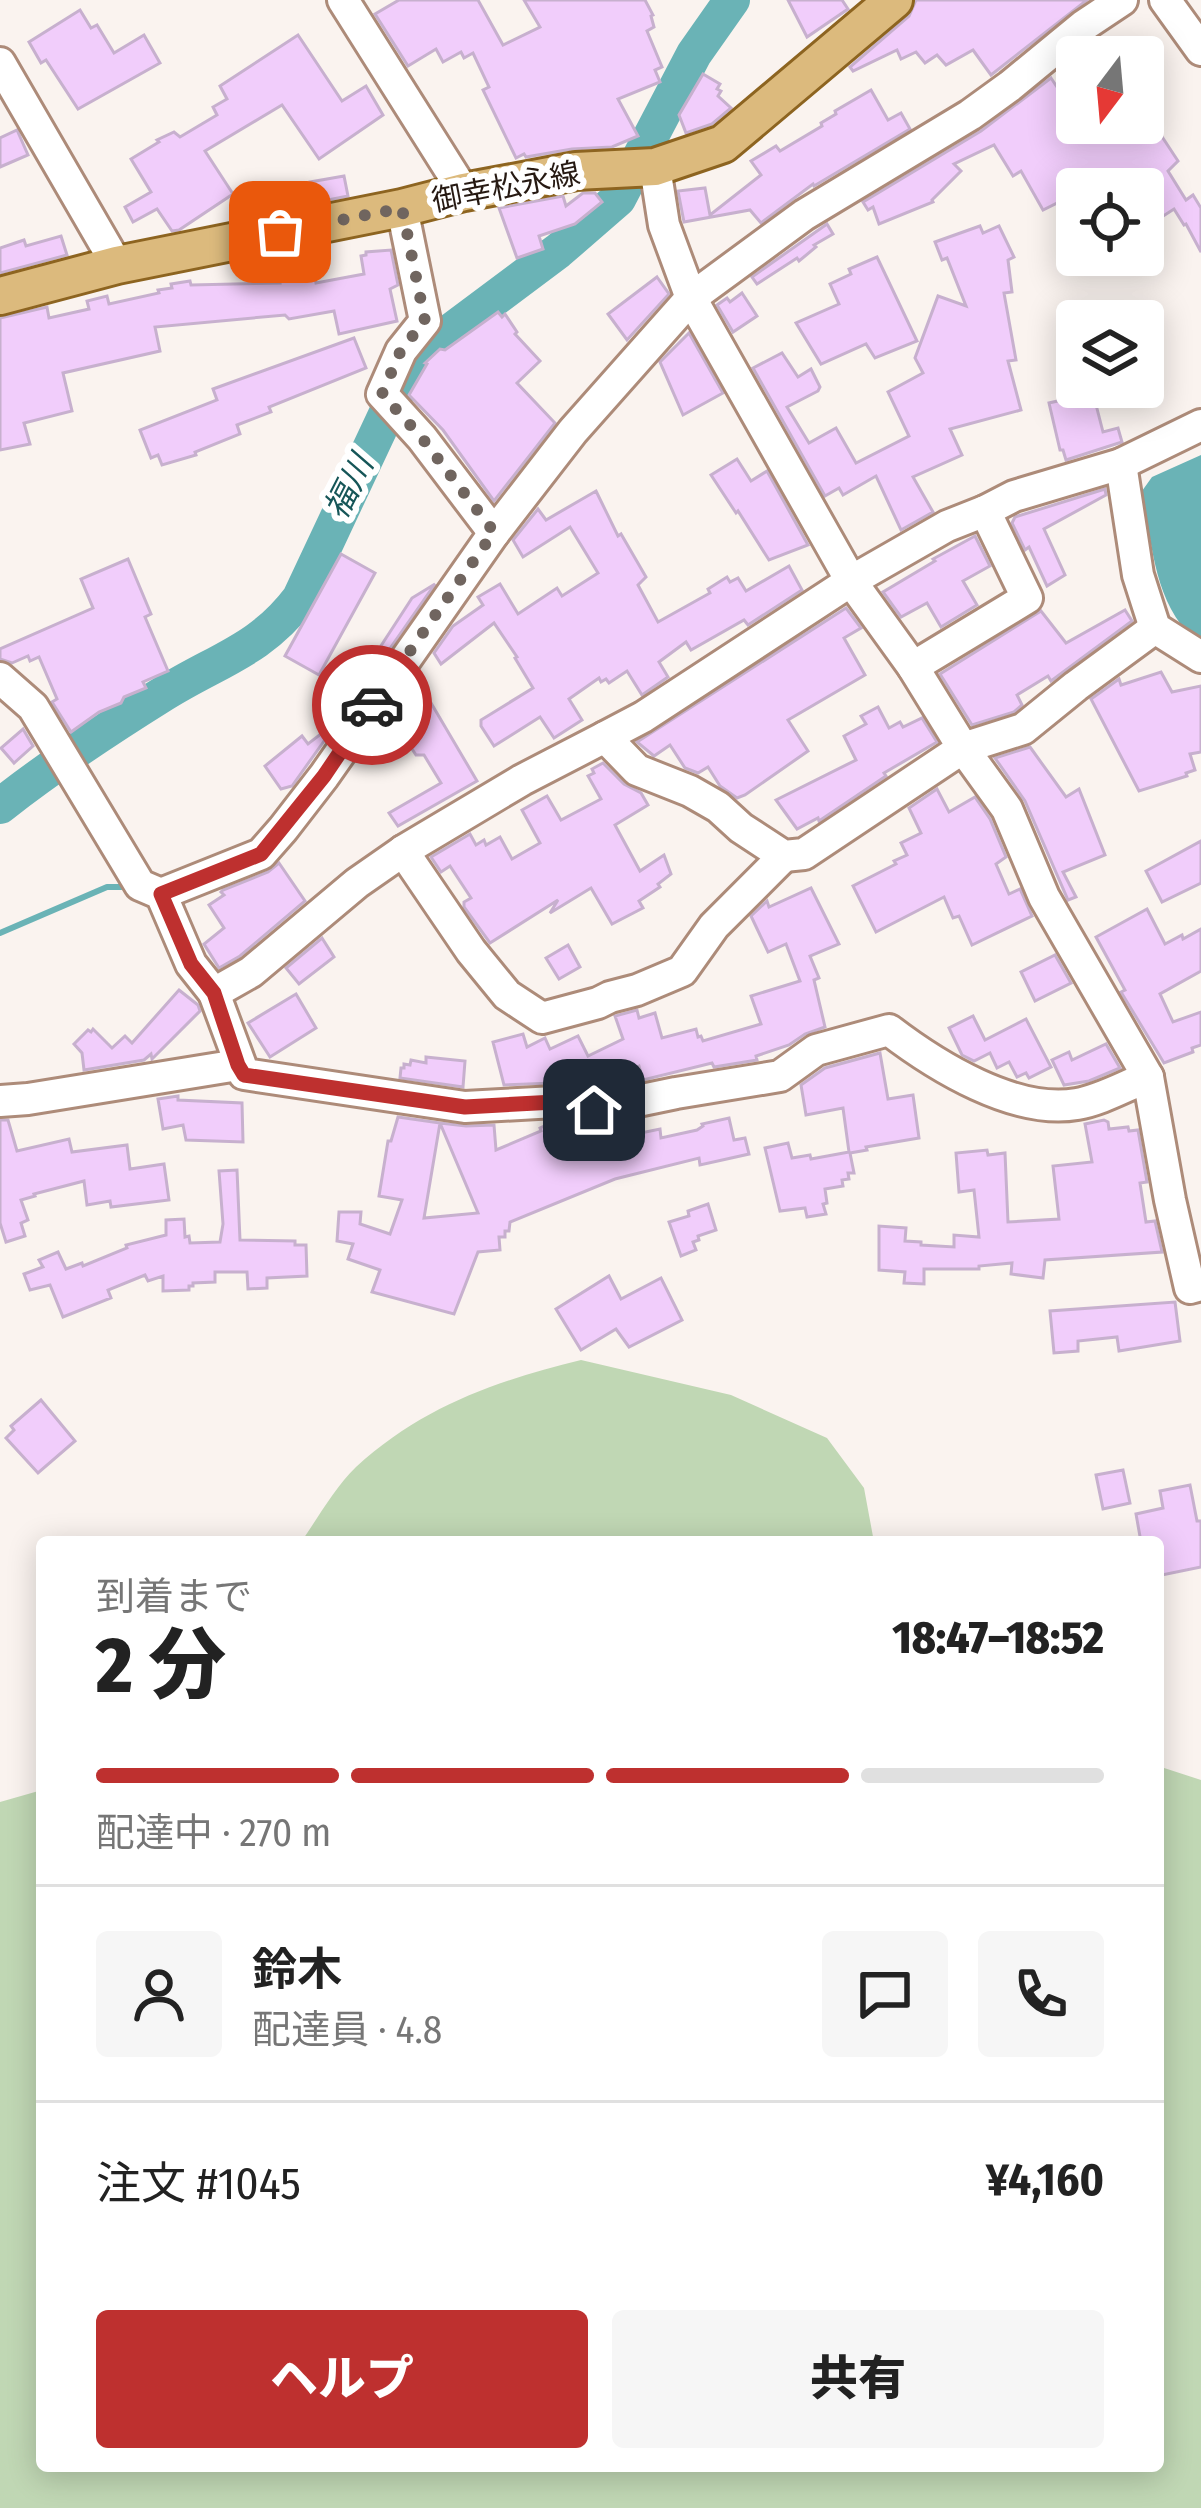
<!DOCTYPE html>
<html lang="ja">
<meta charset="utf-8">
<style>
:root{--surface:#fff;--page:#f6f6f6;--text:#222;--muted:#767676;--line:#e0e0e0;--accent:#be302f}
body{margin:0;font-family:"Fira Sans Condensed","Noto Sans JP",sans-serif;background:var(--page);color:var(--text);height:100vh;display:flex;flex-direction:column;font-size:45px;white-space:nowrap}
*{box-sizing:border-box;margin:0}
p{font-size:39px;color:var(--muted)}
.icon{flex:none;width:66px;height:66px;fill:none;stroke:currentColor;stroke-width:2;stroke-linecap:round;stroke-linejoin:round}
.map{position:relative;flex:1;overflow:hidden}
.details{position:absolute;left:36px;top:1536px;width:1128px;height:936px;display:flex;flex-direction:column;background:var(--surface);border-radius:12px;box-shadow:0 6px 30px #0003}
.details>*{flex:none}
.needle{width:78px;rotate:196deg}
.controls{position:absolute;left:1056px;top:36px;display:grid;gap:24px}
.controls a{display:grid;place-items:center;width:108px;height:108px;border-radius:12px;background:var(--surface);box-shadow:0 6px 30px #0003;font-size:60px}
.pin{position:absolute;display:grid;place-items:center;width:102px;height:102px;color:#fff;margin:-51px;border-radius:24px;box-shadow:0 6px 18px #0006}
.courier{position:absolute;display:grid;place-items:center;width:120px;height:120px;margin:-60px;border:9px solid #be302f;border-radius:50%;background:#fff;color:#222;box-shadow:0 3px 15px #0007}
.head em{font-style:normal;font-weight:800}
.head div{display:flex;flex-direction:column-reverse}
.head{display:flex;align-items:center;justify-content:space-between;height:204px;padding:0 60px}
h1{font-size:78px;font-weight:800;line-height:90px}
.bar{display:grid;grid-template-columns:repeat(4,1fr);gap:18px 12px;align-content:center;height:144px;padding:0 60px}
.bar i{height:15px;border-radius:9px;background:var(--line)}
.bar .selected{background:var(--accent)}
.bar p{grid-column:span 4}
.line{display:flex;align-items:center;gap:30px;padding:0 60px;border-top:3px solid var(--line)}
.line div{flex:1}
.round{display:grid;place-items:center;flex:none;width:126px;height:126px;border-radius:12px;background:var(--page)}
.primary-button{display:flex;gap:24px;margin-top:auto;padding:24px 60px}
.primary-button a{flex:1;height:138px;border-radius:12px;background:var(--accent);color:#fff;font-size:48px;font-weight:800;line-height:138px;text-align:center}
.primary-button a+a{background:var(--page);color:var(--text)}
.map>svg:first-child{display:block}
</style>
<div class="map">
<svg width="1201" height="2508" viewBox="0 0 1201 2508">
<rect width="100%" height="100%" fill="#faf3ef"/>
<g fill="#c0d7b4">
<path d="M 581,1360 L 731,1395 L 827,1438 L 864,1488 L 874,1542 L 301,1542 C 318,1518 335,1487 356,1467 C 423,1406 496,1381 581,1360 Z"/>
<polygon points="1158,1766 1201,1780 1201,2508 0,2508 0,1802 42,1790 42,2466 1158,2466"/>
</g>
<path fill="#6ab3b6" d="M 1201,455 L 1201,643 C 1154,612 1152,541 1142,491 L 1152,477 Z"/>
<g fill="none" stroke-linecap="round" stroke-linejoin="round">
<polyline stroke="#6ab3b6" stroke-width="6" points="0,933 107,887 121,887"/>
<path stroke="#6ab3b6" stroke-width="36" d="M 0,806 C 52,765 107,729 163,694 C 217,660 260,651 300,598 L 408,368 L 427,349 L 558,251 L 618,199 L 694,54 L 732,0"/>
</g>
<g fill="#f1cdfb" stroke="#c7b0ce" stroke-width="3">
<polygon points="399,0 478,0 503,45 540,27 524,0 645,0 653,15 651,16 654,27 647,31 662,67 655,70 660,82 618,99 638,136 612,147 572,149 526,157 524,154 516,158 483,90 489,87 473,53 464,58 461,52 443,62 436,49 408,66 375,14"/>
<polygon points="788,0 842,0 848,9 807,37"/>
<polygon points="916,0 1087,0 991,75 973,50 946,65 937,55 925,63 916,52 901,59 897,50 853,71 850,67 909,16"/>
<polygon points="80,10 91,28 97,25 114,53 144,35 160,63 78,109 46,60 41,63 29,42"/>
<polygon points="298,35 342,101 366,86 383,115 319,159 282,105 205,151 233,194 179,230 172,231 157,209 133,222 125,207 151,192 131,159 159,142 157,140 174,132 180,137 217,115 213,107 227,99 220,86"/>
<polygon points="703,74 720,84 717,89 721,91 718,96 731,108 712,124 686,133 679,115"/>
<polygon points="1051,78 1077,117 1077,123 1088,123 1100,141 1127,123 1153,123 1178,161 1168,171 1186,200 1193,195 1201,208 1201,252 1186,224 1184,225 1174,209 1143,229 1143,189 1110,189 1104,182 1086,189 1077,189 1077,193 1043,210 1021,171 1013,176 994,145 954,164 961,171 932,200 933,202 879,224 873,207 868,210 863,202 981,131"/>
<polygon points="871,90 888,120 901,113 910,129 814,186 813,184 761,223 750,210 684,222 678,191 705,188 710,215 761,175 751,161 776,146 780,151 822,126 821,123 836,114 835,111"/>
<polygon points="17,130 28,155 0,167 0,138"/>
<polygon points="344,176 348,196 308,204 306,191 312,190 310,182"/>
<polygon points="583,193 595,193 602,202 575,224 539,236 543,249 517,258 499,208 563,196 566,206"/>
<polygon points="827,224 833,234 814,245 816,247 799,261 797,258 757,284 752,277"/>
<polygon points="980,226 983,233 999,226 1014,257 1008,260 1012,292 1004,293 1016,360 1008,361 1021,410 950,429 962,455 913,477 933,512 901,530 876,476 843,495 839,488 825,496 753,368 782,353 798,377 811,369 820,387 818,391 787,407 809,443 836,428 856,463 909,436 888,392 923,373 915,358 938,296 966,306 947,258 942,260 935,242"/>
<polygon points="61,236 67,255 0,273 0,248 24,240 26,246"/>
<polygon points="310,249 316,283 364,274 361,256 366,255 366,252 391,250 398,285 390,289 397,321 339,334 334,311 289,319 285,315 155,327 160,351 63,373 72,411 24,423 30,444 0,450 0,318 47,307 49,318 89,309 87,301 107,296 109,304 159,293 158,290 172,288 171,284 190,281 191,285 280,283 276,256"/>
<polygon points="877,257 917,341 875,358 866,344 821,364 796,323 839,304 830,284 851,274 849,269"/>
<polygon points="657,277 669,294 627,340 608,314"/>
<polygon points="742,293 757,316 733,332 717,305 727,298 730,302"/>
<polygon points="498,312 502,317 505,314 517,332 515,334 540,361 517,383 555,423 494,501 443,430 409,395 427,364 425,363 440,349 445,350"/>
<polygon points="689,333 723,393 683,415 660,362"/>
<polygon points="354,338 366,368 269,407 271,412 237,425 240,434 195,452 196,455 162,465 158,455 151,458 140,430 217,400 213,389"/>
<polygon points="1093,393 1103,432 1118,428 1122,442 1066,460 1063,450 1060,450 1049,403"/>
<polygon points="737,459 751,481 767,471 808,545 769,560 738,511 736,513 711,475"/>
<polygon points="1105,489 1106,495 1044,529 1065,575 1047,586 1029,547 1025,550 1012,523 1015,517"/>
<polygon points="596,491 618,536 621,534 646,577 638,585 658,622 710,593 708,589 727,577 730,582 738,578 746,591 789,566 802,590 748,625 744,620 691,650 686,642 659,662 668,677 642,695 627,671 609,683 606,679 601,682 599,678 569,699 582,720 554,738 540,717 494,746 481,726 481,720 533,688 515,658 517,657 494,623 441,664 434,653 453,626 483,605 478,597 500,584 518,614 557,588 562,596 598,573 570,527 523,557 513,540 538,509 546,520"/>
<polygon points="975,536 990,566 963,581 977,605 941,627 927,603 901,617 883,592 935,561 933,559"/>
<polygon points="341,554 375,573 319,675 285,656"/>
<polygon points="128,559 151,614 145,617 168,671 143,682 146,688 124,697 121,703 99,712 71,732 52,702 57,699 39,657 30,661 28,656 12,663 0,659 0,649 93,608 81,579"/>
<polygon points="435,584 384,657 378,653 375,655 412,598"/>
<polygon points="846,608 861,628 844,638 865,675 788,720 808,751 745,795 737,798 720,786 708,767 698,773 685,768 670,745 654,756 637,742"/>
<polygon points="1125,610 1132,621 1051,681 1048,676 1017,695 1022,705 1014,712 972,725 940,674 1041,611 1066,643"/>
<polygon points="1161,672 1172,692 1201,686 1201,752 1190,754 1195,770 1186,773 1187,776 1139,791 1091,699 1119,679 1121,685"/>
<polygon points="421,686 477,781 398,826 389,813 441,783 424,755 416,755 390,715 405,695"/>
<polygon points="878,707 889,728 900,722 903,727 922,718 937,742 884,773 886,776 819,821 818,818 797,829 776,800 856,760 844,736 866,724 861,716"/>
<polygon points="339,720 292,786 281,789 265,766 302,736 308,744"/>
<polygon points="23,729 33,746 14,763 1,748"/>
<polygon points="1030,747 1066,797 1079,789 1105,855 1063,872 1076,897 1068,900 1025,801 995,758"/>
<polygon points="603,763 624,784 641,793 648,805 615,825 640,871 664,855 671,874 658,884 660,887 639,901 643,908 612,924 591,888 550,913 558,900 490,943 464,907 464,902 471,898 450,866 441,872 431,857 470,834 476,845 484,840 486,845 500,837 512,859 540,843 522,810 547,796 561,820 601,799 588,776 594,773 592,769"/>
<polygon points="937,789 949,812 975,797 990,819 1006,857 996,864 1009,894 1020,889 1032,916 972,945 959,916 953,918 944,897 876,932 853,886 896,864 894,861 907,855 901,843 921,833 909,808"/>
<polygon points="1201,841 1201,883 1162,902 1146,871"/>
<polygon points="279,863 305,901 240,956 219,968 204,944 224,928 209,905 224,895 221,892 223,890 268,872"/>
<polygon points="811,888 839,944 810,956 819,978 814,980 825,1027 805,1034 789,1045 756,1056 757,1060 714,1067 712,1063 643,1080 639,1066 590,1089 554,1083 504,1085 493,1042 523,1034 527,1047 545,1038 550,1049 578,1036 588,1056 623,1039 615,1016 637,1010 639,1018 655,1013 662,1038 696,1029 698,1037 701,1036 703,1041 761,1024 751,996 800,981 786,944 768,952 751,916 767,901 769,907"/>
<polygon points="1147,909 1165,944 1182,935 1183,939 1201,929 1201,971 1160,994 1173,1022 1201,1012 1201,1045 1192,1048 1193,1052 1164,1063 1121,992 1125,990 1096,937"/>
<polygon points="322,938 334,957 299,984 286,968"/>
<polygon points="568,945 580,967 559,979 546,958"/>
<polygon points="1055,955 1071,983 1035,1001 1021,972"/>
<polygon points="179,990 198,1005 200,1011 152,1059 151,1054 144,1060 84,1070 82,1053 74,1044 88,1030 91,1032 93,1029 112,1048 125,1036 132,1043"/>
<polygon points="296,994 316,1028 270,1057 248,1023"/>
<polygon points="973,1016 985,1040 1026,1019 1051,1067 1029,1078 1026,1073 1017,1077 1009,1062 997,1068 990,1053 974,1061 962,1055 949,1028"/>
<polygon points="1106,1044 1120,1068 1089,1081 1064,1085 1052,1060 1069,1052 1072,1060"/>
<polygon points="880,1053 888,1099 913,1095 919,1138 866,1147 867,1150 850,1153 854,1173 848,1173 849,1179 842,1180 843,1186 825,1189 827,1203 823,1204 826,1214 807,1217 805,1208 780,1211 765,1148 788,1143 792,1158 810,1155 811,1159 849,1152 843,1108 806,1115 801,1085 825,1068"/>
<polygon points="426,1057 465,1061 463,1087 400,1078 401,1068 404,1068 404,1064 410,1065 411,1060 426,1063"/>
<polygon points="178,1096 178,1100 242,1103 243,1142 186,1140 183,1125 163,1129 158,1099"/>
<polygon points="398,1117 440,1123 424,1218 478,1213 440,1123 466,1126 494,1125 496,1150 541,1131 540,1128 553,1122 588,1129 592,1135 640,1126 641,1133 660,1129 661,1138 697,1130 703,1126 702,1124 729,1118 734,1140 745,1138 749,1154 700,1165 699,1158 615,1179 510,1222 509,1231 505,1231 505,1237 499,1237 500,1250 478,1252 454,1314 372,1292 380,1270 348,1259 353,1244 337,1241 339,1212 361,1212 360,1224 390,1234 402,1200 379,1196 388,1141 391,1141"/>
<polygon points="0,1120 8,1120 17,1151 69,1139 72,1152 127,1145 130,1169 164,1164 169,1200 111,1207 110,1201 87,1205 84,1181 34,1194 35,1196 21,1200 28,1220 21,1223 25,1236 6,1242 0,1223"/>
<polygon points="1104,1120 1108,1122 1109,1129 1128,1127 1129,1131 1138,1130 1147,1182 1140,1183 1146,1222 1155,1221 1162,1252 1045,1260 1043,1278 1011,1274 1012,1263 979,1266 979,1269 924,1269 924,1284 904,1283 905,1272 879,1270 879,1226 906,1228 905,1241 921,1242 921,1245 954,1247 954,1235 979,1237 974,1190 959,1192 956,1153 987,1150 988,1155 1005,1153 1008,1222 1059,1219 1053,1166 1092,1162 1085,1124"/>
<polygon points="237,1170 240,1240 295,1241 295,1245 306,1245 307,1276 267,1278 267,1288 248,1289 247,1272 215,1272 215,1282 193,1283 193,1286 189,1286 189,1290 163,1291 163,1276 148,1281 145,1275 108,1290 111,1298 63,1317 50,1285 30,1290 24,1274 43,1267 39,1260 58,1252 66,1269 82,1263 83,1266 127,1248 126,1245 166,1235 166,1220 184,1219 185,1237 189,1236 190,1243 220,1242 223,1224 219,1171"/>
<polygon points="708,1204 716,1230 698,1236 699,1240 693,1242 696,1250 681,1256 669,1222 689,1216 688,1211"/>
<polygon points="609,1276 621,1299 661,1278 682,1320 629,1347 616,1329 581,1350 556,1309"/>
<polygon points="1175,1302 1180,1341 1119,1351 1117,1337 1078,1341 1078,1351 1054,1353 1050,1311"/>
<polygon points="41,1400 75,1441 38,1473 6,1438 14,1430 11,1426"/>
<polygon points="1123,1470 1130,1503 1103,1509 1096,1475"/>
<polygon points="1190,1485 1197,1521 1201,1521 1201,1567 1162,1575 1158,1542 1141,1542 1136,1514 1163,1508 1160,1491"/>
</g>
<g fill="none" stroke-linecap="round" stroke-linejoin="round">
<defs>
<g id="minor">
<polyline points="343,0 464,192"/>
<polyline points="1165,0 1201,50"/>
<polyline points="0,63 117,265"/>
<polyline points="655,167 664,225 691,298 851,581 913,667 963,748 1007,809 1044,897 1148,1077 1170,1200 1190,1288 1201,1285"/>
<polyline points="402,208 425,321 401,351 382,394 422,438 494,533"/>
<polyline points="1121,464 1138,575 1155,628 1201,657"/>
<polyline points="1155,628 1076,686 1023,729 963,748 804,854 784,856 741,828 718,807 690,791 637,770 605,737 643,717 851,581 947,526 985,511 1014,496 1121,464 1201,425"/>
<polyline points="913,667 1027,598 985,511"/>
<polyline points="0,678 33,707 140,885 161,894 191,964 214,993 251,972 357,883 403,851 522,780 605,737"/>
<polyline points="403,851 471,951 507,995 542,1018 598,1003 610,997 637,990 682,971 714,926 784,856"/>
<polyline points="161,894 261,854 283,829 324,776 494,533 573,431 691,298 804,215 970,115 1010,86 1083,26 1122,0"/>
<path d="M 214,993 L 244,1074 L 465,1107 L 555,1102 L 594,1110 L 676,1093 L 780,1076 L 816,1050 L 889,1030 C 936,1066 1015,1115 1077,1104 C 1101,1100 1125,1086 1148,1077"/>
<polyline points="0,1101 28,1099 238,1065"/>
</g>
<polyline id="major" points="0,296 117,265 402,208 464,192 576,171 655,167 723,144 894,0"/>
</defs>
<use href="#minor" stroke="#ad8b79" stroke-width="36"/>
<use href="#major" stroke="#8d6420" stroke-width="42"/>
<use href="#minor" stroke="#fff" stroke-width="30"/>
<use href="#major" stroke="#dcba7d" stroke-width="36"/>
</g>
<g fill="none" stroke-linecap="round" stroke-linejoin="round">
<polyline stroke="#70655f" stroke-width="12" stroke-dasharray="0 21.6" points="280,232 402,208 425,321 401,350 382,394 422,438 494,532 372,705"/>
<polyline stroke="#be302f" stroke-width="15" points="372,705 324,776 261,854 161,894 191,964 214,993 238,1065 244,1075 465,1107 555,1102 594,1110"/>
</g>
<g text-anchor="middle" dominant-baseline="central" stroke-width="12" stroke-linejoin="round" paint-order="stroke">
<g font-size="30" fill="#261912" stroke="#fff">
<text transform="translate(506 187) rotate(-11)">御幸松永線</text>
</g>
<g font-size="33" font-style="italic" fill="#165658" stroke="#fff">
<text transform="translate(349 487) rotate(-63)">福川</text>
</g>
</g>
</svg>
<div class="controls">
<a><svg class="needle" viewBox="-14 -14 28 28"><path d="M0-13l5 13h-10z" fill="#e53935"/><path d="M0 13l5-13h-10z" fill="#767676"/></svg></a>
<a><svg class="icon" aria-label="locate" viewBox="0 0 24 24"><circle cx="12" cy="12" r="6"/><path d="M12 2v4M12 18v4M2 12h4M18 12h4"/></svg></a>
<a><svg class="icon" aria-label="layers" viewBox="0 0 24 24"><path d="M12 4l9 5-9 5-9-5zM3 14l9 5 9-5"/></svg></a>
</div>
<div class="pin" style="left:280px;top:232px;background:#ea580c"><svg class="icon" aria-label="bag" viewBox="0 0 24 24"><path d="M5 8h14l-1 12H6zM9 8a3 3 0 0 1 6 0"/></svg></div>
<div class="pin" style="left:594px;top:1110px;background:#1f2937"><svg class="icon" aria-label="home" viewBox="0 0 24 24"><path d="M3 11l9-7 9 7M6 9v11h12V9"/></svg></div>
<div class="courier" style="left:372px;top:705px"><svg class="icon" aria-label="car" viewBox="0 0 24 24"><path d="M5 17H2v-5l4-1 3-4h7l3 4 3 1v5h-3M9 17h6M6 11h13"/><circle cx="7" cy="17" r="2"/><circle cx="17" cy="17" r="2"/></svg></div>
<section class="details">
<div class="head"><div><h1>2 分</h1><p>到着まで</p></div><em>18:47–18:52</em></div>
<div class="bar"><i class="selected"></i><i class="selected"></i><i class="selected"></i><i></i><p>配達中 · 270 m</p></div>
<div class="line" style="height:216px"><a class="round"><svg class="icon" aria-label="person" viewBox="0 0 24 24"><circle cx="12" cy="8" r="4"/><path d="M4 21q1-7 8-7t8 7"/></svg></a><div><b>鈴木</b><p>配達員 · 4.8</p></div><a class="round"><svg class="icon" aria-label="chat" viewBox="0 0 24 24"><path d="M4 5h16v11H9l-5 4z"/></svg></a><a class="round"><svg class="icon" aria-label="phone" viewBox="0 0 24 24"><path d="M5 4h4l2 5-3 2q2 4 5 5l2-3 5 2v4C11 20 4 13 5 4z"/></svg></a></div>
<div class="line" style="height:156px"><div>注文 #1045</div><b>¥4,160</b></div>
<div class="primary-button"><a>ヘルプ</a><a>共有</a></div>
</section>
</div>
